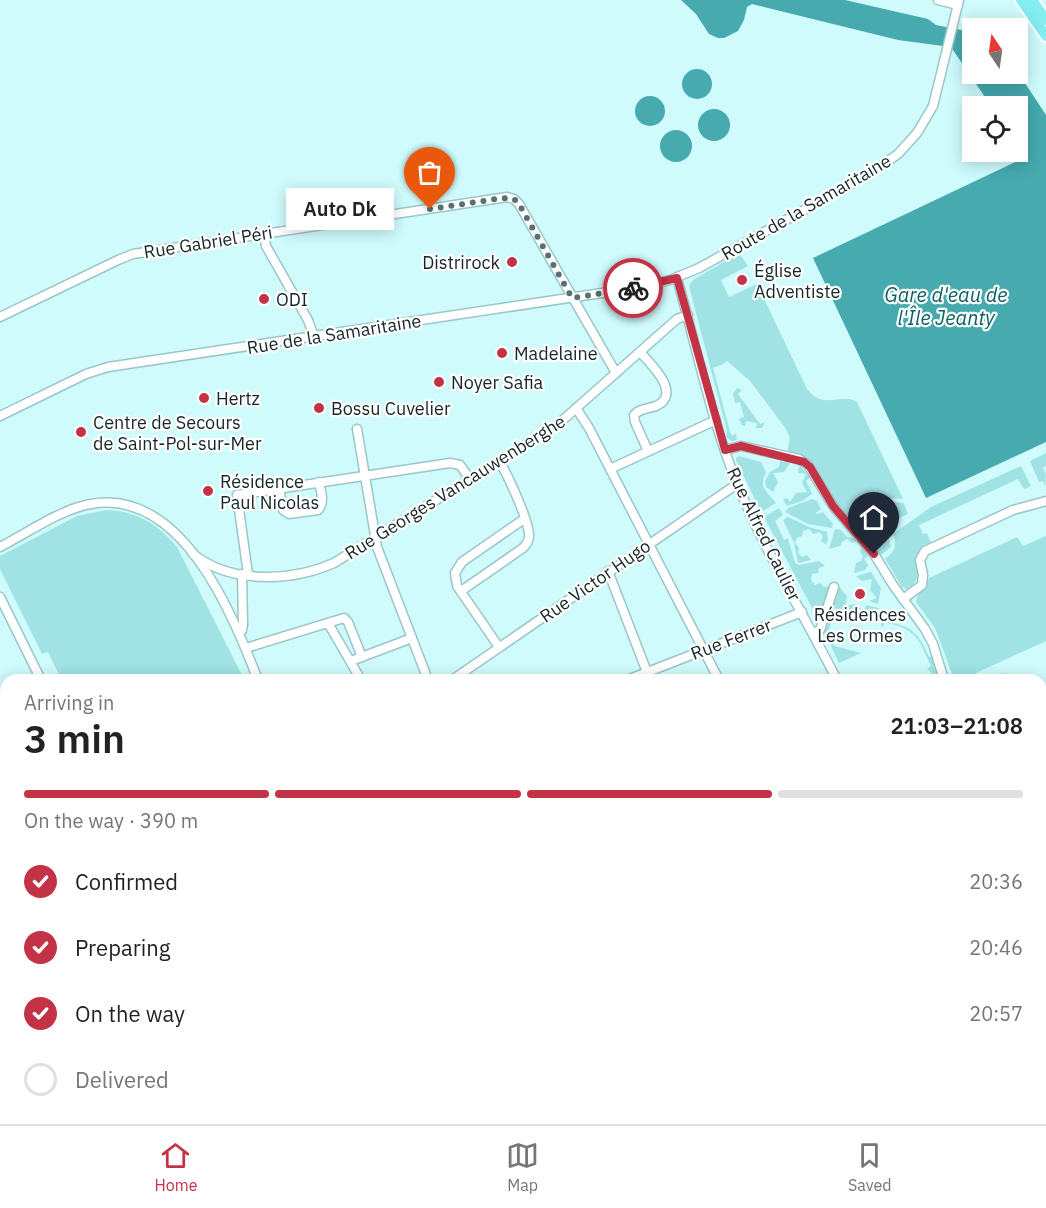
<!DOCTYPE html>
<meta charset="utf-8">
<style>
:root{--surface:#fff;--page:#f2f2f2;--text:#222;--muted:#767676;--line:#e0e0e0;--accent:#c43345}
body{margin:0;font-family:"IBM Plex Sans",sans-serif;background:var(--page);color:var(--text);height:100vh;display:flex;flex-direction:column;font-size:22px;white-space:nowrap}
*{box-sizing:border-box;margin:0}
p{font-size:20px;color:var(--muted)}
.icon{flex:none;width:33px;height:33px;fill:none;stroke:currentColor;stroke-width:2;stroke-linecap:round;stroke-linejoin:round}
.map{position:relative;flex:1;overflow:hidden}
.drawer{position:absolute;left:0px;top:674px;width:1047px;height:452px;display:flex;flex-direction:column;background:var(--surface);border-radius:18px 18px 0 0;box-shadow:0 3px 15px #0003}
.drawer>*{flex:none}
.needle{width:39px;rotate:347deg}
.buttons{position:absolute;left:962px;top:18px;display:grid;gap:12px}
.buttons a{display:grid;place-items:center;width:66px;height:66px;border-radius:0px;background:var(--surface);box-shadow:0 3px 15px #0003;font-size:30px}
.pin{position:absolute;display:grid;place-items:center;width:51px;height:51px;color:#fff;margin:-62px -26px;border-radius:50% 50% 50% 0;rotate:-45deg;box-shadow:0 0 6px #0007}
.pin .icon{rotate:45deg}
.courier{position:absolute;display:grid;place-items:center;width:60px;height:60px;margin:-30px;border:4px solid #c43345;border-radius:50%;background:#fff;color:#222;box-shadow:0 2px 8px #0007}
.bubble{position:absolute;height:42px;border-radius:0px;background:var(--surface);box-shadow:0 3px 15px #0003;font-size:20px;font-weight:600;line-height:42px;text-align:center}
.summary em{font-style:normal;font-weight:600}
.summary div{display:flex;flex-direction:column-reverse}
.summary{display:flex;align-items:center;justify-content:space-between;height:102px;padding:0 24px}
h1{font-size:39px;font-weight:600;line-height:45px}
.bar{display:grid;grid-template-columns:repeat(4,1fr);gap:9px 6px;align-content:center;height:72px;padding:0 24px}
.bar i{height:8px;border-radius:4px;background:var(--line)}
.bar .active{background:var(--accent)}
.bar p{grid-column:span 4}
ol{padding:0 24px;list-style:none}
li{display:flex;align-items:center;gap:18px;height:66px}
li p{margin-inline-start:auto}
li .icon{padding:6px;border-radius:50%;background:var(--accent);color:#fff;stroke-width:4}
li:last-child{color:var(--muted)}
li i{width:33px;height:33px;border:3px solid var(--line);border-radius:50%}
.tab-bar{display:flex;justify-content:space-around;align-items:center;height:84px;border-top:2px solid var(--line);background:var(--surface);font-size:16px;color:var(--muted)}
.tab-bar a{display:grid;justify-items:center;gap:3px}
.tab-bar .active{color:var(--accent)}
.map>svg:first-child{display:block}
</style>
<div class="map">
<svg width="1046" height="1124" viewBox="0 0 1046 1124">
<rect width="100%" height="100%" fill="#cffbfd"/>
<g fill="#a1e3e5">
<path d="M 739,253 L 748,266 L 721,280 L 729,297 L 757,284 L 807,389 C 811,394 817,399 823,400 C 835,402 846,395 857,402 L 903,499 C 866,493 888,529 891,547 L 881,555 L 838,508 L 815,469 L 809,461 L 787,454 L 790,438 L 786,429 L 750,381 L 727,361 L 723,364 L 713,368 L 731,435 L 736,434 L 737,440 L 732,441 L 726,437 L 727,431 L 689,286 L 693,280 Z"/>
<polygon points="737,388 742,390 738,394 760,424 765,422 762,428 756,428 757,423 746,421 745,426 742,425 739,419 744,417 740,402 735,403 733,394"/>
<polygon points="1046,453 1046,466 1043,468 1046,474 1045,487 1043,481 1039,482 1030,461"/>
<path d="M 739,456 L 761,462 L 766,472 C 758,487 767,492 776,503 L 761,512 L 736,460 L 736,458 Z"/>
<polygon points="780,461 790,463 784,472 773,473 778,482 773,492 766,487 765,481 770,472 779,467"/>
<path d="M 1021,466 L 1031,486 L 1024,489 L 1018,479 L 919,525 L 923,534 L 927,533 L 931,543 L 925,544 L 915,557 C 917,571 922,582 906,589 L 902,587 L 885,559 C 895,551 897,546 893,534 L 931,507 Z"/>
<polygon points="799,467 801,467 810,478 806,481 812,494 802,501 787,506 783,499 787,498 790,502 796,493 807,492 802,483 806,474 798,473"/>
<polygon points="812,499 817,501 821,509 816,513 817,514 823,512 833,524 832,528 808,524 785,512 788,508"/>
<polygon points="893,502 904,503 908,514 901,517 891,529 887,508"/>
<polygon points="779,508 783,515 775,521 784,540 788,538 795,563 799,565 819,561 825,566 819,568 818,573 812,574 811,580 815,585 820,583 824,587 830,586 820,623 764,517"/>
<path d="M 106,510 C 137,511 158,524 177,547 L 244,679 L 61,679 L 48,652 L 42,654 L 0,569 L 0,556 L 77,516 Z"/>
<polygon points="786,516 809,527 827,532 828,539 826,545 821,541 823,536 819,532 814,534 809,529 803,531 802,536 797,538 795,543 799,548 798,553 802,557 807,555 811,560 798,563 794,543 783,520 787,518"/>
<polygon points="835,529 841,530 847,537 855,538 868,556 864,559 868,565 865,570 854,573 856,563 861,561 863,556 860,552 861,546 857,542 852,543 847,539 842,542 840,546 829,549"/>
<path d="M 1046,536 L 1046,641 L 963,679 L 954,679 L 935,628 L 916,602 C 917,593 925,587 929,578 L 1017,537 L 1023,546 Z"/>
<polygon points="871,572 881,588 878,604 869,601 877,598 870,590 872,579 862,581 856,576"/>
<path d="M 835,587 L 840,588 L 847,596 L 845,606 L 855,604 L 864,611 L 866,605 L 879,608 C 868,624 846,612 830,607 Z"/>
<polygon points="830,610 834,611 828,635 835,646 861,653 839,663 824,631"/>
<path d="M 890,617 L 890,622 C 914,628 919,634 929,657 L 933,655 L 938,673 L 934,675 L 927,669 L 931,666 C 917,636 918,631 885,622 L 883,627 L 881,626 L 881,622 L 885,618 Z"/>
</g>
<g fill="#46aaaf">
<polygon points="681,0 845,0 928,19 936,25 961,30 971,27 975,18 988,28 972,28 972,74 1017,74 1017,71 1046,115 1046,442 926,498 813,258 1024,158 1017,147 1017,106 991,106 951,47 898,40 752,4 747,7 744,20 738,31 724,38 718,38 709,34 696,14"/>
<circle cx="697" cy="84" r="15"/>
<circle cx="650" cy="111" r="15"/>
<circle cx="714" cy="125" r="16"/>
<circle cx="676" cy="146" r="16"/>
</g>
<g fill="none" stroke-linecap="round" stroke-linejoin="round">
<polyline stroke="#aad0d2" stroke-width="8" stroke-dasharray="8 4" stroke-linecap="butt" points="451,1119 453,1124"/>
<defs>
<g id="minor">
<polyline points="938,0 958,5"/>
<polyline points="264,234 266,246 308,320 314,337"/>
<path d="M 677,278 C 695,342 710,414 734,476 C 761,545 803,613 837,680"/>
<polyline points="0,317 118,260 133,254 507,197 514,199 519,204 616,373"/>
<path d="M 640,352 C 650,363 683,394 656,406 C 648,409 640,408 634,415 L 635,422 L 648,451"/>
<polyline points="576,408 589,428 719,680"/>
<polyline points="0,416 86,374 108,367 642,287 670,280 699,268 871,173 898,154 917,133 933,106 959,0"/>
<polyline points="357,429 377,547 428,680"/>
<polyline points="725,450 741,446 799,459 808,465 833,506 874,554 893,585 925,629 933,644 944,680"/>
<polyline points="610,469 716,420"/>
<path d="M 279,488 L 283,510 L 289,514 L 318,510 C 325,503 321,491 319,482"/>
<path d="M 0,547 C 27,533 61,509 91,504 C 182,488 232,613 258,680"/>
<path d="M 193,554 C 231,584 291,582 334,563 L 556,426 L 677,319 L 688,315"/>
<polyline points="608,571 650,680"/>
<polyline points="248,574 237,495 450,463 460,465 470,479"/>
<path d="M 461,591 L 523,548 C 527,544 529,541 529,536 C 530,523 507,473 499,461"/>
<polyline points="0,597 41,680"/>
<polyline points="903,599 922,585 923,575 920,560 925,551 1013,510 1046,501"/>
<polyline points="328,623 361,680"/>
<polyline points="238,630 242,630 243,624 242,574"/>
<polyline points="813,633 820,630 834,587"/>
<polyline points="499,647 457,586 455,573 462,562 524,519"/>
<polyline points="246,648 344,618 348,622 362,657"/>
<polyline points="351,661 412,638"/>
<polyline points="452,680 737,484"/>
<polyline points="627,680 802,612"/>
<polyline points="1002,680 1003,679"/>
<polyline points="0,725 6,722"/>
<polyline points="1041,777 1046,775"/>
<polyline points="0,808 6,820"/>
<polyline points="1041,903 1046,905"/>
<polyline points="0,905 6,902"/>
<polyline points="0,933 6,946"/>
<polyline points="1041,969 1046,968"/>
<polyline points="1041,977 1046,975"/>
<polyline points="90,1119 92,1124"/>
<polyline points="259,1119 261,1124"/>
<polyline points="357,1119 357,1124"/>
<polyline points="518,1119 520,1124"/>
<polyline points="150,1124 153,1119"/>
<polyline points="411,1124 425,1119"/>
<polyline points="939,1124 947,1121"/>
</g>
<g id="major">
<polyline points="1021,0 1046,36"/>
<polyline points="1032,0 1046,20"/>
</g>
</defs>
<use href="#minor" stroke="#9bc6c7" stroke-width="11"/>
<use href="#major" stroke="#fff" stroke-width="14"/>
<use href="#minor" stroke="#fff" stroke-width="8"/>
<use href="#major" stroke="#83edf1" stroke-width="10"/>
</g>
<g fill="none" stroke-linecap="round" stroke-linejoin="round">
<polyline stroke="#567171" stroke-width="6" stroke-dasharray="0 10.8" points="430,209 503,198 514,199 519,204 572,298 633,288"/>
<polyline stroke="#c43345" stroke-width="8" points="633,288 677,278 725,450 741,446 804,462 810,467 833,506 874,554"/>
</g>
<g fill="#c43345" stroke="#fff" stroke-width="2">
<circle cx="512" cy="262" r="6"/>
<circle cx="742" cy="280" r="6"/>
<circle cx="264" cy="299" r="6"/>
<circle cx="502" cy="353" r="6"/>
<circle cx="439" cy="382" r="6"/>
<circle cx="204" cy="398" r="6"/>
<circle cx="319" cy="408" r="6"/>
<circle cx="81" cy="432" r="6"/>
<circle cx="208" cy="491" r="6"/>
<circle cx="860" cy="594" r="6"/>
</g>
<g text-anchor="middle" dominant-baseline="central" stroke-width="4.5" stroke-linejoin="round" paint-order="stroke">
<g font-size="18" fill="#152626" stroke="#fff">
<text transform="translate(806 207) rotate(-30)">Route de la Samaritaine</text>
<text transform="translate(208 242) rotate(-9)">Rue Gabriel Péri</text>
<text transform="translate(334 334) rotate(-9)">Rue de la Samaritaine</text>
<text transform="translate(455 487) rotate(-32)">Rue Georges Vancauwenberghe</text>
<text transform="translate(764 534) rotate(64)">Rue Alfred Caulier</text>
<text transform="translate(595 581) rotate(-35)">Rue Victor Hugo</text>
<text transform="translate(731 639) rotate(-21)">Rue Ferrer</text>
</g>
<g font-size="18" fill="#152626" stroke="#fff" text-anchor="start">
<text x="500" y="262" text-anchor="end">Distrirock</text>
<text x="754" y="270">Église<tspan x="754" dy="21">Adventiste</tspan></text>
<text x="276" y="299">ODI</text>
<text x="514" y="353">Madelaine</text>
<text x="451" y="382">Noyer Safia</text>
<text x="216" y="398">Hertz</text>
<text x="331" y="408">Bossu Cuvelier</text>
<text x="93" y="422">Centre de Secours<tspan x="93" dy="21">de Saint-Pol-sur-Mer</tspan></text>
<text x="220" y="481">Résidence<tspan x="220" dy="21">Paul Nicolas</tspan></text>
<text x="860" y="614" text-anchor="middle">Résidences<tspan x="860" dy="21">Les Ormes</tspan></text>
</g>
<g font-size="20" font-style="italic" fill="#0a6164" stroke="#fff">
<text x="946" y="294">Gare d'eau de<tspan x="946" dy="23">l'Île Jeanty</tspan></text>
</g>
</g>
</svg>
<div class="buttons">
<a><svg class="needle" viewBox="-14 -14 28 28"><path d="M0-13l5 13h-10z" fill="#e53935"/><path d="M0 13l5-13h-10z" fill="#767676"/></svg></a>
<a><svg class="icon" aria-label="locate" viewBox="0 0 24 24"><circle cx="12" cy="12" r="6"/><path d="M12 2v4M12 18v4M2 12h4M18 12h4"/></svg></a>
</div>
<div class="pin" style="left:430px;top:209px;background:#ea580c"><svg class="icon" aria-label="bag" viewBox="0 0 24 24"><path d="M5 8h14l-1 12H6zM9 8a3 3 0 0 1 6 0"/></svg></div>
<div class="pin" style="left:874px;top:554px;background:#1f2937"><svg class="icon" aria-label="home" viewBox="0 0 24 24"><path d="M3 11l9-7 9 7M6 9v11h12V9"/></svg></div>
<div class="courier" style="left:633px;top:288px"><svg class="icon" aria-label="bike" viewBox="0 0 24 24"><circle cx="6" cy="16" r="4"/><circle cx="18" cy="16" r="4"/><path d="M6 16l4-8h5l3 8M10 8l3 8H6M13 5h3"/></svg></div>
<div class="bubble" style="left:286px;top:188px;width:108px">Auto Dk</div>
<section class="drawer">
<div class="summary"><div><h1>3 min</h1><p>Arriving in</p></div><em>21:03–21:08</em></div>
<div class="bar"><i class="active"></i><i class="active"></i><i class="active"></i><i></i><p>On the way · 390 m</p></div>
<ol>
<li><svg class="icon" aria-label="check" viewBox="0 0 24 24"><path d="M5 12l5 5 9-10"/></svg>Confirmed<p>20:36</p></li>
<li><svg class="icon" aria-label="check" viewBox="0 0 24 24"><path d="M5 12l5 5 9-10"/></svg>Preparing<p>20:46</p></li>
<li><svg class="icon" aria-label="check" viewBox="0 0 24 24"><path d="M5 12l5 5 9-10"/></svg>On the way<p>20:57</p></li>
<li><i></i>Delivered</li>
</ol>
</section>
</div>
<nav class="tab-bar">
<a class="active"><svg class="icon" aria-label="home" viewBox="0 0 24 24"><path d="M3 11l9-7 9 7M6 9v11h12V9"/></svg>Home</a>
<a><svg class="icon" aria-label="map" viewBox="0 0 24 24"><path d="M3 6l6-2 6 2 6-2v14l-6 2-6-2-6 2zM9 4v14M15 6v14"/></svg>Map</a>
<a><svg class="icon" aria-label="saved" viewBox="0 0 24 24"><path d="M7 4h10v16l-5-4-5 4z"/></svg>Saved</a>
</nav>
